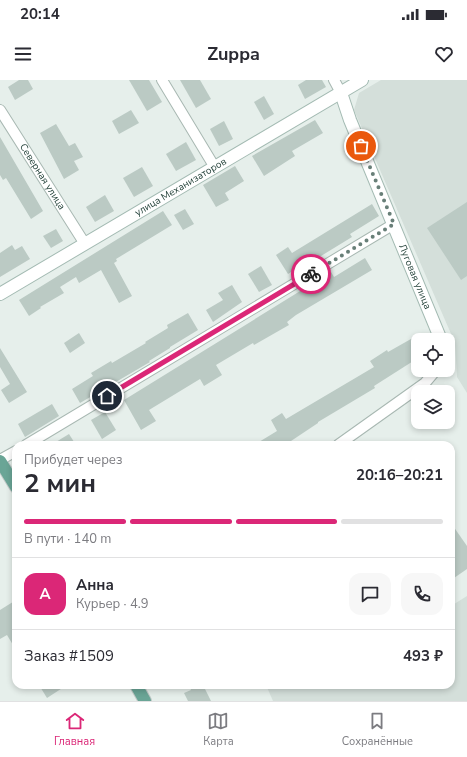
<!DOCTYPE html>
<html lang="ru">
<meta charset="utf-8">
<style>
:root{--surface:#fff;--page:#f7f7f7;--text:#2b2b33;--muted:#7c7c81;--line:#e1e1e2;--accent:#db2777}
body{margin:0;font-family:"Nunito Sans",sans-serif;background:var(--page);color:var(--text);height:100vh;display:flex;flex-direction:column;font-size:15px;white-space:nowrap}
*{box-sizing:border-box;margin:0}
p{font-size:13px;color:var(--muted)}
.icon{flex:none;width:22px;height:22px;fill:none;stroke:currentColor;stroke-width:2;stroke-linecap:round;stroke-linejoin:round}
.map{position:relative;flex:1;overflow:hidden}
.panel{position:absolute;left:12px;top:361px;width:443px;height:248px;display:flex;flex-direction:column;background:var(--surface);border-radius:12px;box-shadow:0 2px 6px #0003}
.panel>*{flex:none}
.fabs{position:absolute;left:411px;top:253px;display:grid;gap:8px}
.fabs a{display:grid;place-items:center;width:44px;height:44px;border-radius:8px;background:var(--surface);box-shadow:0 2px 6px #0003;font-size:20px}
.pin{position:absolute;display:grid;place-items:center;width:34px;height:34px;color:#fff;margin:-17px;border:2px solid #fff;border-radius:50%;box-shadow:0 1px 4px #0007}
.courier{position:absolute;display:grid;place-items:center;width:40px;height:40px;margin:-20px;border:3px solid #db2777;border-radius:50%;background:#fff;color:#222;box-shadow:0 1px 5px #0007}
.headline em{font-style:normal;font-weight:700}
.headline div{display:flex;flex-direction:column-reverse}
.headline{display:flex;align-items:center;justify-content:space-between;height:68px;padding:0 12px}
h1{font-size:26px;font-weight:700;line-height:30px}
.bar{display:grid;grid-template-columns:repeat(4,1fr);gap:6px 4px;align-content:center;height:48px;padding:0 12px}
.bar i{height:5px;border-radius:3px;background:var(--line)}
.bar .selected{background:var(--accent)}
.bar p{grid-column:span 4}
.line{display:flex;align-items:center;gap:10px;padding:0 12px;border-top:1px solid var(--line)}
.line div{flex:1}
.round{display:grid;place-items:center;flex:none;width:42px;height:42px;border-radius:12px;background:var(--page)}
.status{display:flex;justify-content:space-between;align-items:center;height:28px;padding:0 20px;background:var(--surface);direction:ltr}
.status svg{height:11px;fill:currentColor}
header{display:flex;justify-content:space-between;align-items:center;height:52px;padding:0 12px;background:var(--surface);font-size:18px;font-weight:700}
.menu{display:flex;justify-content:space-around;align-items:center;height:56px;border-top:1px solid var(--line);background:var(--surface);font-size:11px;color:var(--muted)}
.menu a{display:grid;justify-items:center;gap:2px}
.menu .selected{color:var(--accent)}
.map>svg:first-child{display:block}
</style>
<div class="status"><b>20:14</b><svg viewBox="0 0 49 12"><path d="M0 12V9h3v3zM5 12V6h3v6zM10 12V3h3v9zM15 12V0h3v12zM26 1h20v11H26zM47 4h2v5h-2z"/></svg></div>
<header><svg class="icon" aria-label="menu" viewBox="0 0 24 24"><path d="M4 6h16M4 12h16M4 18h16"/></svg>Zuppa<svg class="icon" aria-label="heart" viewBox="0 0 24 24"><path d="M12 20l-8-8c-3-5 5-10 8-4 3-6 11-1 8 4z"/></svg></header>
<div class="map">
<svg width="467" height="621" viewBox="0 0 467 621">
<rect width="100%" height="100%" fill="#e6efeb"/>
<g fill="#d4dfda">
<polygon points="381,0 467,0 467,313 457,297 455,263 354,30 359,13"/>
<polygon points="467,516 467,621 273,621 266,605 451,605 451,526"/>
</g>
<g fill="#bbcac4">
<polygon points="19,0 28,0 33,9 15,20 8,7"/>
<polygon points="129,0 149,0 162,22 147,31"/>
<polygon points="180,0 200,0 211,19 196,28"/>
<polygon points="306,0 322,0 326,7 305,19 298,5"/>
<polygon points="264,16 274,34 264,40 254,22"/>
<polygon points="131,30 139,43 119,54 112,41"/>
<polygon points="315,40 323,53 292,71 295,76 264,96 252,76"/>
<polygon points="224,41 233,59 219,66 210,49"/>
<polygon points="56,44 69,66 75,63 83,77 74,81 79,90 64,99 40,53"/>
<polygon points="0,57 43,131 31,139 6,98 3,100 0,95"/>
<polygon points="186,62 196,80 176,91 166,74"/>
<polygon points="235,86 244,101 225,113 229,120 216,127 203,105"/>
<polygon points="142,87 153,106 134,117 123,98"/>
<polygon points="105,115 114,131 95,142 86,127"/>
<polygon points="467,122 467,196 461,200 427,148"/>
<polygon points="372,124 379,136 350,154 352,157 303,187 302,185 288,194 276,175 288,167 292,173"/>
<polygon points="185,129 194,144 183,150 174,135"/>
<polygon points="163,131 172,145 116,179 117,181 114,183 132,216 119,223 101,190 79,203 76,197 60,207 64,213 40,227 41,228 29,236 19,220"/>
<polygon points="56,149 63,161 51,168 43,156"/>
<polygon points="12,165 15,170 22,166 30,179 0,197 0,173"/>
<polygon points="365,178 372,190 296,235 287,242 289,245 254,265 253,263 216,285 222,295 204,306 200,299 149,330 156,341 141,350 124,320 331,192 334,197"/>
<polygon points="261,186 272,205 259,212 248,194"/>
<polygon points="232,205 242,222 213,242 206,230 223,220 218,213"/>
<polygon points="188,233 198,250 170,267 170,268 149,281 150,282 80,323 72,309 93,296 91,293 111,281 112,283 146,263 145,262 168,248 167,245"/>
<polygon points="79,253 85,263 70,273 64,263"/>
<polygon points="418,255 418,278 374,306 375,308 318,342 318,343 285,365 254,365 277,351 271,340 282,333 286,339 374,287 370,281 387,270 388,272"/>
<polygon points="0,268 27,312 9,323 1,310 10,304 0,287"/>
<polygon points="52,324 59,336 25,357 18,344"/>
<polygon points="105,332 116,350 102,359 91,340"/>
<polygon points="69,354 76,365 51,365"/>
<polygon points="451,443 467,466 467,489 454,498 451,494"/>
<polygon points="16,520 16,570 7,555 0,559 0,530"/>
<polygon points="39,605 67,605 47,618"/>
<polygon points="189,605 203,605 211,621 188,621 184,613 191,610"/>
</g>
<g fill="none" stroke-linecap="round" stroke-linejoin="round">
<defs>
<g id="street">
<polyline points="162,0 214,86"/>
<polyline points="334,0 341,13"/>
<path id="s1" d="M 0,30 L 85,164"/>
<polyline points="26,365 394,144"/>
<polyline points="338,365 425,303 436,290"/>
<polyline points="0,380 16,371"/>
</g>
<g id="secondary">
<path id="s2" d="M 341,13 L 350,40 L 441,260"/>
<path id="s3" d="M 0,214 L 362,0"/>
</g>
<g id="primary">
<polyline points="0,381 16,407"/>
<polyline points="136,605 145,621"/>
</g>
</defs>
<use href="#street" stroke="#a8b8b2" stroke-width="12"/>
<use href="#secondary" stroke="#a4bbb3" stroke-width="14"/>
<use href="#primary" stroke="#c2cac8" stroke-width="14"/>
<use href="#street" stroke="#fff" stroke-width="10"/>
<use href="#secondary" stroke="#fff" stroke-width="12"/>
<use href="#primary" stroke="#6aa596" stroke-width="12"/>
</g>
<g fill="none" stroke-linecap="round" stroke-linejoin="round">
<polyline stroke="#687f78" stroke-width="4" stroke-dasharray="0 7.2" points="311,194 394,144 361,66"/>
<polyline stroke="#db2777" stroke-width="5" points="107,316 311,194"/>
</g>
<g text-anchor="middle" dominant-baseline="central" stroke-width="3" stroke-linejoin="round" paint-order="stroke">
<g font-size="10" fill="#24423a" stroke="#f7fbf9">
<text stroke="none"><textPath href="#s1" startOffset="79">Северная улица</textPath></text>
<text stroke="none"><textPath href="#s3" startOffset="210">улица Механизаторов</textPath></text>
<text stroke="none"><textPath href="#s2" startOffset="198">Луговая улица</textPath></text>
</g>
</g>
</svg>
<div class="fabs">
<a><svg class="icon" aria-label="locate" viewBox="0 0 24 24"><circle cx="12" cy="12" r="6"/><path d="M12 2v4M12 18v4M2 12h4M18 12h4"/></svg></a>
<a><svg class="icon" aria-label="layers" viewBox="0 0 24 24"><path d="M12 4l9 5-9 5-9-5zM3 14l9 5 9-5"/></svg></a>
</div>
<div class="pin" style="left:361px;top:66px;background:#ea580c"><svg class="icon" aria-label="bag" viewBox="0 0 24 24"><path d="M5 8h14l-1 12H6zM9 8a3 3 0 0 1 6 0"/></svg></div>
<div class="pin" style="left:107px;top:316px;background:#1f2937"><svg class="icon" aria-label="home" viewBox="0 0 24 24"><path d="M3 11l9-7 9 7M6 9v11h12V9"/></svg></div>
<div class="courier" style="left:311px;top:194px"><svg class="icon" aria-label="bike" viewBox="0 0 24 24"><circle cx="6" cy="16" r="4"/><circle cx="18" cy="16" r="4"/><path d="M6 16l4-8h5l3 8M10 8l3 8H6M13 5h3"/></svg></div>
<section class="panel">
<div class="headline"><div><h1>2 мин</h1><p>Прибудет через</p></div><em>20:16–20:21</em></div>
<div class="bar"><i class="selected"></i><i class="selected"></i><i class="selected"></i><i></i><p>В пути · 140 m</p></div>
<div class="line" style="height:72px"><b class="round" style="background:var(--accent);color:#fff">А</b><div><b>Анна</b><p>Курьер · 4.9</p></div><a class="round"><svg class="icon" aria-label="chat" viewBox="0 0 24 24"><path d="M4 5h16v11H9l-5 4z"/></svg></a><a class="round"><svg class="icon" aria-label="phone" viewBox="0 0 24 24"><path d="M5 4h4l2 5-3 2q2 4 5 5l2-3 5 2v4C11 20 4 13 5 4z"/></svg></a></div>
<div class="line" style="height:52px"><div>Заказ #1509</div><b>493 ₽</b></div>
</section>
</div>
<nav class="menu">
<a class="selected"><svg class="icon" aria-label="home" viewBox="0 0 24 24"><path d="M3 11l9-7 9 7M6 9v11h12V9"/></svg>Главная</a>
<a><svg class="icon" aria-label="map" viewBox="0 0 24 24"><path d="M3 6l6-2 6 2 6-2v14l-6 2-6-2-6 2zM9 4v14M15 6v14"/></svg>Карта</a>
<a><svg class="icon" aria-label="saved" viewBox="0 0 24 24"><path d="M7 4h10v16l-5-4-5 4z"/></svg>Сохранённые</a>
</nav>
